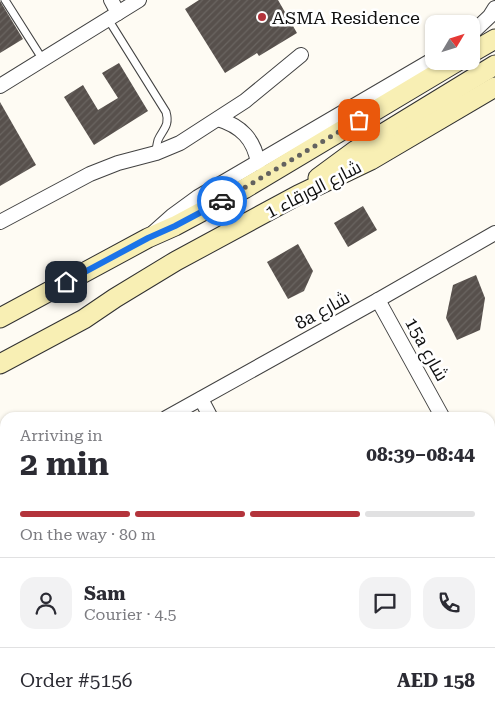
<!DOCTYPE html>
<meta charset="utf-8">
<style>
:root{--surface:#fff;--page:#f2f2f3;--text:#2b2b33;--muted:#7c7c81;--line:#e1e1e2;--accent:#b3333b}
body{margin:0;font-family:"Roboto Serif",Cairo,serif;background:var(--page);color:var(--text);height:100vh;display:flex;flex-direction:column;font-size:19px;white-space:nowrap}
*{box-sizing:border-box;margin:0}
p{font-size:16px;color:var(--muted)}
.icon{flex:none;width:28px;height:28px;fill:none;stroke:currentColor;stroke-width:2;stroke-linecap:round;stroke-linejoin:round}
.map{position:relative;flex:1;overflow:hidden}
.side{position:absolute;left:0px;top:412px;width:495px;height:311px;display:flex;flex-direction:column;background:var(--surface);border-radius:15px 15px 0 0;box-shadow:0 1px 4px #0004}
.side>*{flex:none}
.needle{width:32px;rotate:52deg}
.tools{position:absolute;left:425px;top:15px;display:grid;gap:10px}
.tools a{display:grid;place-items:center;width:55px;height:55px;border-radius:10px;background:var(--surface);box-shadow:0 1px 4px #0004;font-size:25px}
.pin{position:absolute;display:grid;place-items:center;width:42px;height:42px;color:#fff;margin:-21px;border-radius:10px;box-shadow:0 2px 8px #0006}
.courier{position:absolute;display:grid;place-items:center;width:50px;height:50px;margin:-25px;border:4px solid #1a73e8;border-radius:50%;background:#fff;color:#222;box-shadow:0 1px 6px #0007}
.overview em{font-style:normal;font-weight:700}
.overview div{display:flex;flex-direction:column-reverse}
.overview{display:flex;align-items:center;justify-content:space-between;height:85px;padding:0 20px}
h1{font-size:32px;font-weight:700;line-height:38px}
.bar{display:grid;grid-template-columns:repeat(4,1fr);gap:8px 5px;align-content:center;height:60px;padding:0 20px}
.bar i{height:6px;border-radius:4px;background:var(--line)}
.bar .on{background:var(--accent)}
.bar p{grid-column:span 4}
.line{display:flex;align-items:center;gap:12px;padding:0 20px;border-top:1px solid var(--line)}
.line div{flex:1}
.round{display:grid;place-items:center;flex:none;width:52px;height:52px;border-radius:15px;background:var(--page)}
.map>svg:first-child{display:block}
</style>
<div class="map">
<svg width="495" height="723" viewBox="0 0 495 723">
<defs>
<pattern id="building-hatch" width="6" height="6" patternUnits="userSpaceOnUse" patternTransform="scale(1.25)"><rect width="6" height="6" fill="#57504c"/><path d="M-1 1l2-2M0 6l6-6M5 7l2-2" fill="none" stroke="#6a6561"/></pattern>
</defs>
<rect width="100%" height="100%" fill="#fefbf3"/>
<g fill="url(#building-hatch)">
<polygon points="199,0 278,0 297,33 259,56 257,53 225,73 185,9"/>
<polygon points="0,1 23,39 0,53"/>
<polygon points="119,63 148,111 94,145 64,97 83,85 98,110 118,98 102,73"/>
<polygon points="0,102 36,165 0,186"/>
<polygon points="363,206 377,230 348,247 334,223"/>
<polygon points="298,244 313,271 304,291 288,299 267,262"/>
<polygon points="476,275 485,298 480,330 457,340 446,318 453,285"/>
</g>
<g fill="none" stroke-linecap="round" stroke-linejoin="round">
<defs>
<g id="service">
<polyline points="5,0 43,60"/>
<path d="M 108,19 L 166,112 C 170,126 163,129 158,140 C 157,144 156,149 156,153"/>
</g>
<g id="minor">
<polyline points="111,0 118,13"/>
<polyline points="471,34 490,16 495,8"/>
<polyline points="0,86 139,0"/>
<path d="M 218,119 C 241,126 254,139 258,163"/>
<polyline points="0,222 90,174 118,163 156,153 180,143 245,101 301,55"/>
<polyline points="154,232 172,216 198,197 434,59"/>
<polyline points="378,300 443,418"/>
<polyline points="201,399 211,418"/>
<polyline points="166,418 378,300 495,233"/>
<polyline points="490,503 495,512"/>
<polyline points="0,505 5,503"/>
<polyline points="490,656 495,653"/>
<polyline points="146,719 148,723"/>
<polyline points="329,723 341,719"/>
</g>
<g id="secondary">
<polyline points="471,53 495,39"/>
<polyline points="318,178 356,150 495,65"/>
<polyline points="0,318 148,238 175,226 244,189 458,61"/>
<polyline points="0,364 84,319 115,298 176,261 298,195 371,160 495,87"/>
</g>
</defs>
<use href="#service" stroke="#424242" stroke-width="9"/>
<use href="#minor" stroke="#424242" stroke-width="16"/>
<use href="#secondary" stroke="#313131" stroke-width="21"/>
<use href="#service" stroke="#fff" stroke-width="7"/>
<use href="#minor" stroke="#fff" stroke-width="14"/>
<use href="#secondary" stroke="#f8efb4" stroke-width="19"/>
</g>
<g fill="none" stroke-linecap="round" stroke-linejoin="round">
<polyline stroke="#63625f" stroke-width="5" stroke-dasharray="0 9" points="222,201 359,120"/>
<polyline stroke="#1a73e8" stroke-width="6" points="66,282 148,238 175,226 222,201"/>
</g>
<circle fill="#b3333b" stroke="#fff" stroke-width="2" cx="262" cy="17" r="5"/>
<g text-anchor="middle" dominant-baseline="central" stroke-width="5" stroke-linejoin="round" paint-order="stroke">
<g font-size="18" fill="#0f0f0f" stroke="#fff" text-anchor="start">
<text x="272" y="17">ASMA Residence</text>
</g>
<g font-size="18" fill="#0f0f0f" stroke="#fff">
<text transform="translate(313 189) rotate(-27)">شارع الورقاء 1</text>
<text transform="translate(322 310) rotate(-29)">8a شارع</text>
<text transform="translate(427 349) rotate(61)">15a شارع</text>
</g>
</g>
</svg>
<div class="tools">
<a><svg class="needle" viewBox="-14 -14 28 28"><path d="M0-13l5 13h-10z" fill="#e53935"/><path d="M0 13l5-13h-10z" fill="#7c7c81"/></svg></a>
</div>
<div class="pin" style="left:359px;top:120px;background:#ea580c"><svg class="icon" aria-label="bag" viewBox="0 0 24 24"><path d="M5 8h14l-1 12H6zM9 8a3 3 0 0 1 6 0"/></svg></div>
<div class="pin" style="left:66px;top:282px;background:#1f2937"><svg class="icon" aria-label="home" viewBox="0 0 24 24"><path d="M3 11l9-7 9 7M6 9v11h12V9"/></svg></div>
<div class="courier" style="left:222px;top:201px"><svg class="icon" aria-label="car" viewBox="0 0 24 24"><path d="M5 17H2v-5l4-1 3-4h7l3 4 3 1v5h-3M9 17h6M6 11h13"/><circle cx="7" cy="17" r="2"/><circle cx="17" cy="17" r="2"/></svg></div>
<section class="side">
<div class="overview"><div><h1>2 min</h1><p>Arriving in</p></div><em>08:39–08:44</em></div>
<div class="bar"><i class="on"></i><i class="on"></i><i class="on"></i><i></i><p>On the way · 80 m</p></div>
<div class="line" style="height:90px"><a class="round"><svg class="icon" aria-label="person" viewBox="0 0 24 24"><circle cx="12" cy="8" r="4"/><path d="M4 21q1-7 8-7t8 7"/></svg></a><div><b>Sam</b><p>Courier · 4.5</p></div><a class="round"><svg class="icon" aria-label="chat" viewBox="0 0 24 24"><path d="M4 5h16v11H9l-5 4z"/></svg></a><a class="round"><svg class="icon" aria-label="phone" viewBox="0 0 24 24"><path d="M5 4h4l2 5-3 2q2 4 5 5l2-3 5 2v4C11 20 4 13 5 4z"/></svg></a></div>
<div class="line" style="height:65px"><div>Order #5156</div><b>AED 158</b></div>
</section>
</div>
